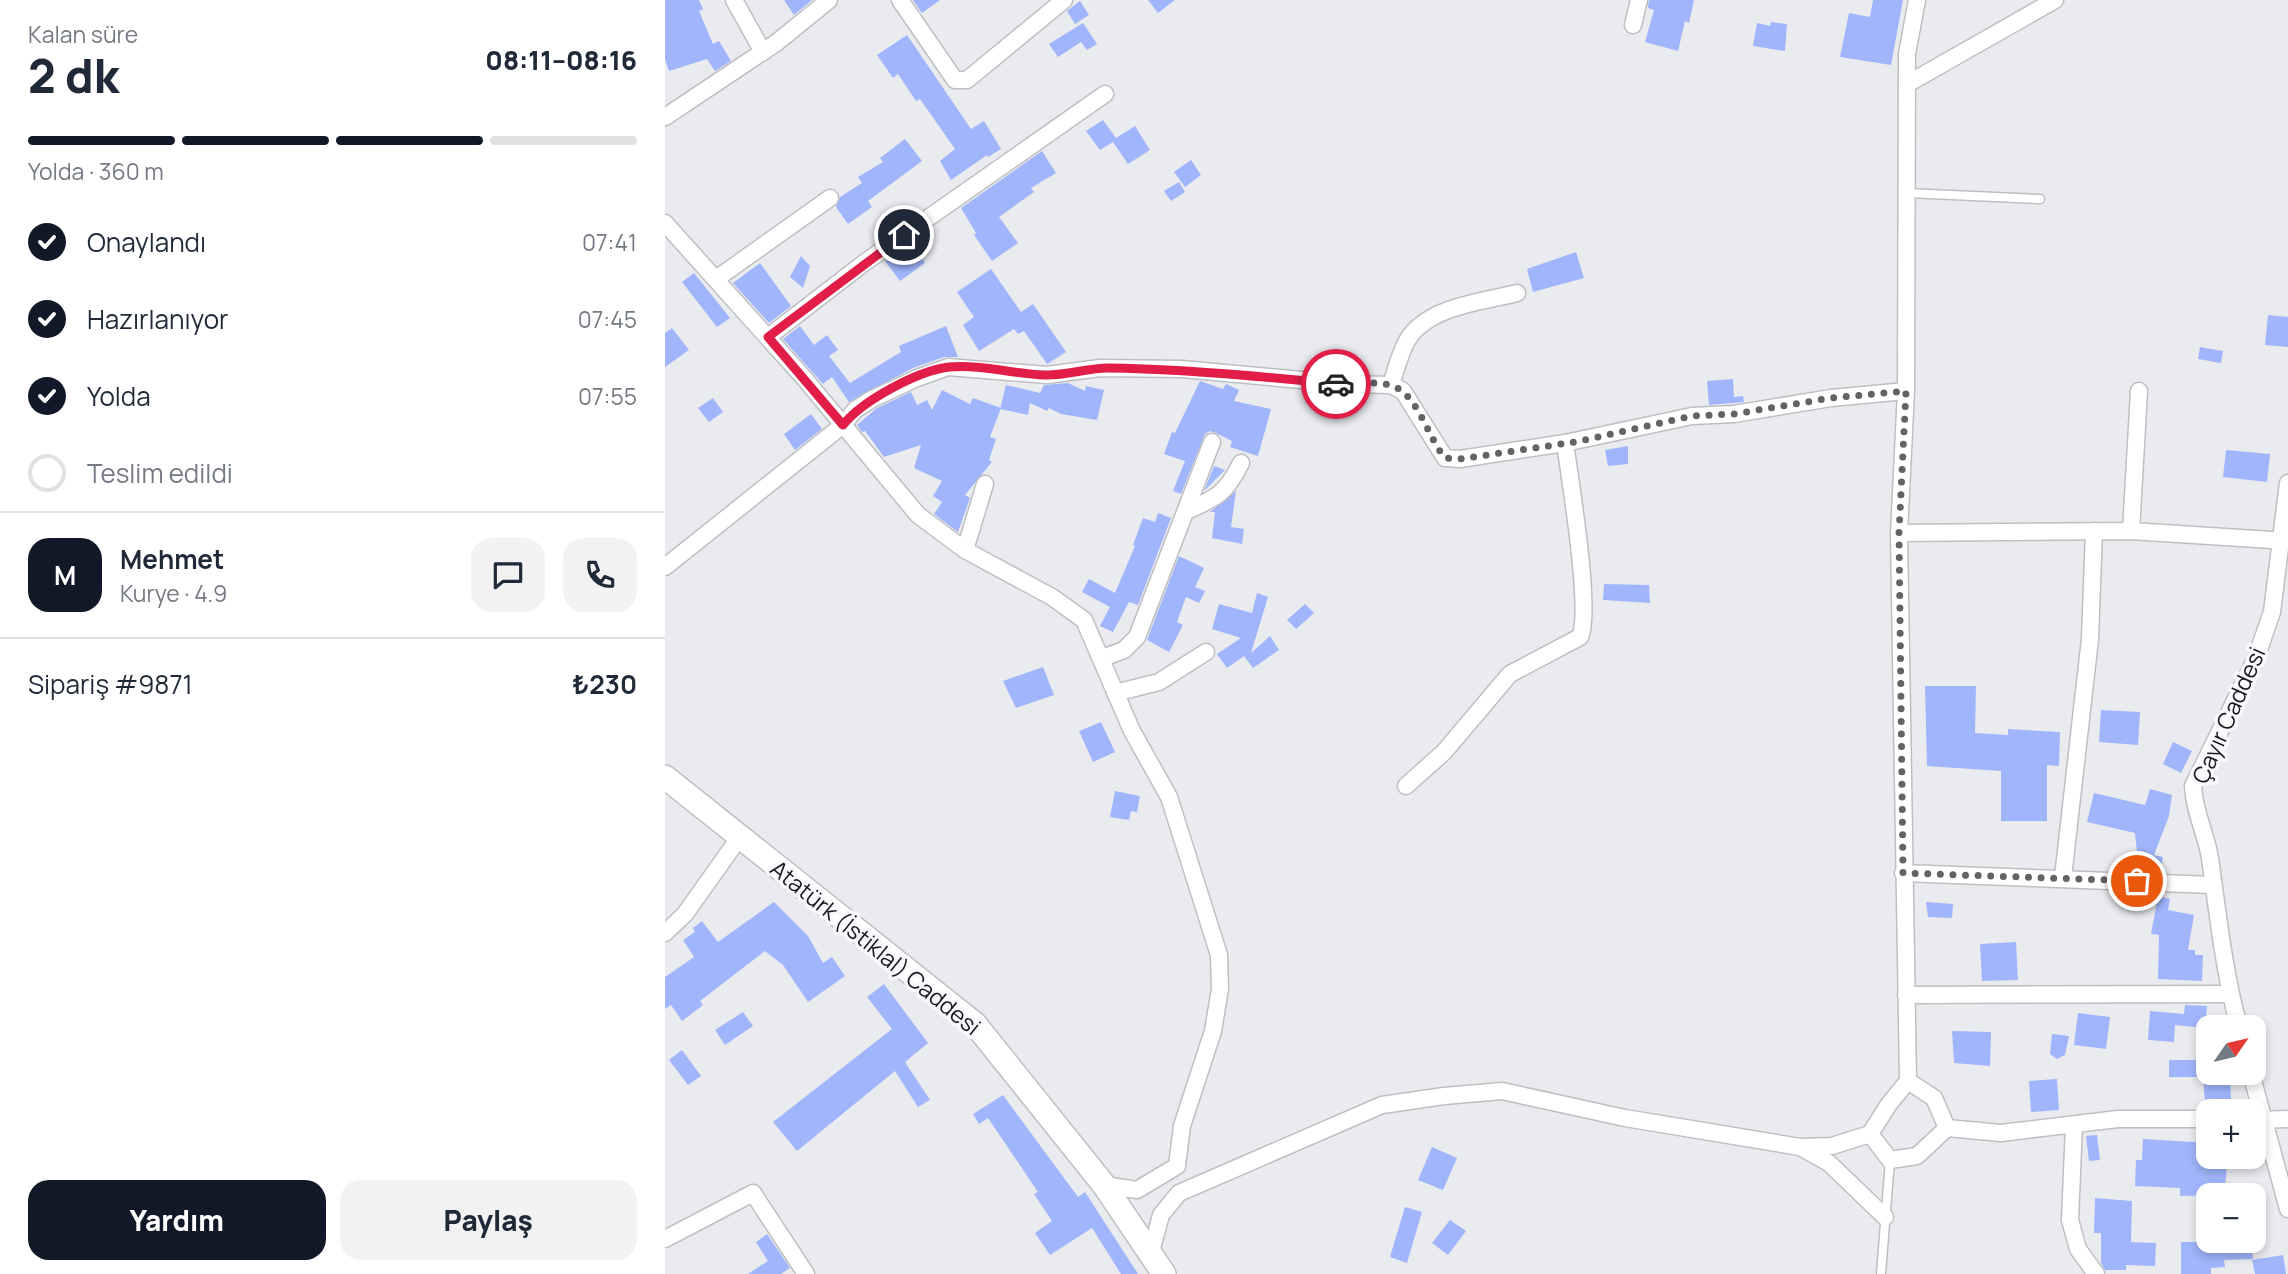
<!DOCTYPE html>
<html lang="tr">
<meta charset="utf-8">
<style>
:root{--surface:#fff;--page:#f2f2f3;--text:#1f2937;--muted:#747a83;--line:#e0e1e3;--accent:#111827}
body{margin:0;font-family:Manrope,sans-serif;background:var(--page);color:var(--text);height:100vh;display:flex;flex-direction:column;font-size:26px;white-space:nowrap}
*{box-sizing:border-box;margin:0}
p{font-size:23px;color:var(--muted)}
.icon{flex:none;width:38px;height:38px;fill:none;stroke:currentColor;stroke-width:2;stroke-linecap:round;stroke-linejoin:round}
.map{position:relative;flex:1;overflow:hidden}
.sheet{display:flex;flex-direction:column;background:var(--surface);width:665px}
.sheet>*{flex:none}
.needle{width:46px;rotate:56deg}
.fabs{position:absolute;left:1531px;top:1015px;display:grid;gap:14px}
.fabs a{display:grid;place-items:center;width:70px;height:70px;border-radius:14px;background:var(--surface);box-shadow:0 4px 10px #0003;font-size:35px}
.pin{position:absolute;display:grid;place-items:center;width:60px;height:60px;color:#fff;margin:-30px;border:4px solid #fff;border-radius:50%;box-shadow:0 2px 7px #0007}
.courier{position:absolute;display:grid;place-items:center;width:70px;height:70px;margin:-35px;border:5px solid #e11d48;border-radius:50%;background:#fff;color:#222;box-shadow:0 2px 9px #0007}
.headline em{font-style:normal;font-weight:800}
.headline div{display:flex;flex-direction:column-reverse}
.headline{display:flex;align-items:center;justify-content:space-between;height:119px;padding:0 28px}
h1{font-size:46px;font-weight:800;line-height:52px}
.bar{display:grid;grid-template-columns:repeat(4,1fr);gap:10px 7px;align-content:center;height:84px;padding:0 28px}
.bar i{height:9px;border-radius:5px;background:var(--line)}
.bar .active{background:var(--accent)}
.bar p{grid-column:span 4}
.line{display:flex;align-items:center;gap:18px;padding:0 28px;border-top:2px solid var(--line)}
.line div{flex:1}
.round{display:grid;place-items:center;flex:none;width:74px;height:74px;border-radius:21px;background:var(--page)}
ol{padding:0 28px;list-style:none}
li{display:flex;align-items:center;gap:21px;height:77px}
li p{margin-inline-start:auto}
li .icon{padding:7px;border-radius:50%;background:var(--accent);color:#fff;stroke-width:4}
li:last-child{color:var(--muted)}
li i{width:38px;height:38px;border:4px solid var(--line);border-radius:50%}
.action{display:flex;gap:14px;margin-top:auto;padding:14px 28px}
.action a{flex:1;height:80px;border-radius:21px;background:var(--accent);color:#fff;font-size:28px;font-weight:800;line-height:80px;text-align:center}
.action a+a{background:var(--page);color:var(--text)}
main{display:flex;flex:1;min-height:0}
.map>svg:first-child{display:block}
</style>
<main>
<section class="sheet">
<div class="headline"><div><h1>2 dk</h1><p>Kalan süre</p></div><em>08:11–08:16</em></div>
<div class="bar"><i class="active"></i><i class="active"></i><i class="active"></i><i></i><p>Yolda · 360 m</p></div>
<ol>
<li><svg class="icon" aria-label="check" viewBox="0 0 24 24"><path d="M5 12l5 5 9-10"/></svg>Onaylandı<p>07:41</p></li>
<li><svg class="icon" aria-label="check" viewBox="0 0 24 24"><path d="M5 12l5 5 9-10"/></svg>Hazırlanıyor<p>07:45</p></li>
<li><svg class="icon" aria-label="check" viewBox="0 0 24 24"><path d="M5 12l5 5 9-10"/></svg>Yolda<p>07:55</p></li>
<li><i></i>Teslim edildi</li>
</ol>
<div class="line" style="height:126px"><b class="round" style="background:var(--accent);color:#fff">M</b><div><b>Mehmet</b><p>Kurye · 4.9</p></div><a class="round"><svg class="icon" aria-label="chat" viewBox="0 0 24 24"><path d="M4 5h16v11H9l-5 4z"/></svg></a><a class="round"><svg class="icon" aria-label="phone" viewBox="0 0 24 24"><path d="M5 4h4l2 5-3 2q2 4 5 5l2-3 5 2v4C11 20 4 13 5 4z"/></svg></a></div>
<div class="line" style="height:91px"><div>Sipariş #9871</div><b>₺230</b></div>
<div class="action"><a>Yardım</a><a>Paylaş</a></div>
</section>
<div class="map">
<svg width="1623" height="1274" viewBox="0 0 1623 1274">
<rect width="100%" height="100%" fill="#eaebef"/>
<g fill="#a0b5fb">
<polygon points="0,0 34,0 38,9 34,11 48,44 54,41 66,61 50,71 42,59 4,71 0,59"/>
<polygon points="119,0 147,0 129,15"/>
<polygon points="248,0 275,0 257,13"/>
<polygon points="483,0 510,0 493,13"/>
<polygon points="984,0 1029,0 1024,23 1020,21 1013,51 980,42 989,10 983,8"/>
<polygon points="1208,0 1238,0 1226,65 1175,57 1184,13 1205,17"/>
<polygon points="415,1 424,15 410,24 402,11"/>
<polygon points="1106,22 1122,24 1120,51 1088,46 1092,23 1105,26"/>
<polygon points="418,23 432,44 422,50 416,42 393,57 384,44"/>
<polygon points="242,35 306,129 319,121 336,149 323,157 322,155 286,180 275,161 290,149 255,99 251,101 233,74 228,78 212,55"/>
<polygon points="438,120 451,138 470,126 485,150 463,164 448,142 435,150 421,131"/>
<polygon points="240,139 257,161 203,201 207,207 183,224 171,207 175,197 197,183 193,177 218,162 215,158"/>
<polygon points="377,151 391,173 366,188 369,192 334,217 353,243 327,261 309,235 311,233 296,208"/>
<polygon points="526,160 536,175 520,187 509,172"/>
<polygon points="514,182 520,192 506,201 499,191"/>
<polygon points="246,243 260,263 235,281 220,261"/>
<polygon points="911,252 919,278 868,292 862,269"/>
<polygon points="136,256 145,266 138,288 125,277"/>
<polygon points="95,263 126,306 104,323 68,283"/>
<polygon points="326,269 356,312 368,304 401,352 382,364 359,331 353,334 349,329 314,351 298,325 309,317 292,292"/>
<polygon points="29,273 65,318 52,327 17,282"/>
<polygon points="1603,315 1623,317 1623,347 1600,345"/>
<polygon points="135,326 149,345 162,335 173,350 164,356 185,383 236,352 234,346 281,326 293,357 279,357 248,368 184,402 167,377 158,384 118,339"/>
<polygon points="7,328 24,350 0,367 0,333"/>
<polygon points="1535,347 1558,351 1556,363 1533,359"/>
<polygon points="1068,379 1069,397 1078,396 1079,402 1044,405 1042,381"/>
<polygon points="535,381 558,389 561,384 574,390 569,401 606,409 593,456 565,447 567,441 551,433 545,431 540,434 516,494 508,491 520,461 499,454 507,432 510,433"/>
<polygon points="403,383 420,391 421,386 439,390 432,420 396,414 384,408 382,411 365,403 363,415 335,409 341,385 375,393 379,385"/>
<polygon points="277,390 305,404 308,398 336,408 325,437 331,439 324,460 327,462 300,495 305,498 293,532 269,514 277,502 268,496 277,481 249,468 256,445 219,457 200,431 197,432 192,425 212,408 246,392 252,405 262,400 267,410"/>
<polygon points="48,398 58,412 44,422 33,408"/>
<polygon points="146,414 157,429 130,450 119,434"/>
<polygon points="963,446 963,464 943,466 940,450"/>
<polygon points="1561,450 1605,454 1602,482 1558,477"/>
<polygon points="549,466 560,470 539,491"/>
<polygon points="571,491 566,527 579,529 577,544 547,538 550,512 545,512"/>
<polygon points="493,513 506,518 473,605 464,602 448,632 435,626 445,607 417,592 424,579 450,593 470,546 468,545 478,518 490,522"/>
<polygon points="514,556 539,568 530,587 540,591 534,603 521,597 512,622 518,625 504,652 482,640"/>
<polygon points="939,584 984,585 985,603 938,600"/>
<polygon points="592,593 603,597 586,653 605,636 614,650 588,668 579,656 562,668 552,654 576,638 547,629 554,604 587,613"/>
<polygon points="640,604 649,613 631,629 622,620"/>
<polygon points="378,667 389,695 351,708 338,681"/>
<polygon points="1260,686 1311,686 1310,733 1343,735 1343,729 1395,732 1394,766 1382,765 1382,821 1336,821 1336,771 1262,766"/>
<polygon points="1436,710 1475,712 1473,745 1434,742"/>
<polygon points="436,722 450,752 428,762 414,731"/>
<polygon points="1508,742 1527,751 1516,773 1498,764"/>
<polygon points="1485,789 1507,795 1504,816 1489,855 1498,857 1496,872 1474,872 1470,833 1422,822 1429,793 1480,805"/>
<polygon points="450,791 475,796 472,812 466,811 464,820 445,817"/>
<polygon points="1493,896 1505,899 1503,910 1529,915 1523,950 1530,950 1530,955 1538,955 1537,981 1493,979 1494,935 1486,934"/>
<polygon points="109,902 143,936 158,963 167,957 180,976 143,1002 118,965 100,951 35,1001 38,1005 17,1021 6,1005 0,1009 0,977 29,957 18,940 30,932 28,928 37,921 53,942"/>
<polygon points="1261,902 1288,904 1287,918 1263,917"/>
<polygon points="1351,942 1353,980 1317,981 1315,944"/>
<polygon points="219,984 263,1043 240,1062 265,1100 253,1107 230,1071 132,1151 108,1122 227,1029 202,997"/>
<polygon points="1520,1005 1542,1006 1540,1028 1510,1025 1509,1042 1483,1040 1485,1011 1519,1014"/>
<polygon points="78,1012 88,1026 60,1045 50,1030"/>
<polygon points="1413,1013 1445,1017 1441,1049 1409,1045"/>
<polygon points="1287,1031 1326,1032 1325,1066 1289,1063"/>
<polygon points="1387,1034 1404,1036 1400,1055 1392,1059 1385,1054"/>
<polygon points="17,1050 36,1076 23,1085 4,1060"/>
<polygon points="1504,1060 1532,1060 1532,1065 1544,1065 1544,1073 1565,1073 1566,1101 1540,1102 1538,1077 1504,1077"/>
<polygon points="1392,1079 1394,1110 1366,1112 1364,1081"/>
<polygon points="338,1095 413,1197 420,1192 473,1274 456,1274 427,1228 385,1255 370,1233 387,1221 369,1194 373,1192 323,1118 314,1124 308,1114"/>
<polygon points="1432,1135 1435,1160 1424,1161 1421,1136"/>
<polygon points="1478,1139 1544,1143 1544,1157 1562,1157 1560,1195 1515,1196 1515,1188 1470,1186 1471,1160 1477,1160"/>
<polygon points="767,1147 792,1158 778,1190 753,1180"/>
<polygon points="1430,1198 1467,1201 1466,1242 1491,1243 1490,1266 1461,1265 1461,1270 1440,1270 1436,1263 1436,1233 1429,1233"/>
<polygon points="740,1207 757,1212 742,1263 725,1257"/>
<polygon points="785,1220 801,1231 783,1255 767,1243"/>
<polygon points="1544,1227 1544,1241 1578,1241 1578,1248 1587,1247 1588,1259 1559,1260 1560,1267 1546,1268 1546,1274 1516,1274 1516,1242 1531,1242 1531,1228"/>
<polygon points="102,1234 125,1268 116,1274 83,1274 103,1261 91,1242"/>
<polygon points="1618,1255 1621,1274 1590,1274 1587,1260"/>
</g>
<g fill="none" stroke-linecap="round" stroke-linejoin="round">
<defs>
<g id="lane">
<polyline points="1242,193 1375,199"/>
<polyline points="1216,1274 1225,1160"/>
</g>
<g id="street">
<polyline points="69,0 98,52"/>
<polyline points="235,0 290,80 302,80 399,0"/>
<polyline points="968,25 974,0"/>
<polyline points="1244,83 1390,0"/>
<polyline points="0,117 111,43 164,0"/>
<polyline points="0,223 139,378 253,515 300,550 387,597 419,620 467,731 504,797 554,955 555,989 548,1031 517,1126 512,1166 472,1190 439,1185"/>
<polyline points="51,279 165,198"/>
<polyline points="103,337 199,263 440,94"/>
<path d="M 726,385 C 731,370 735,352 743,339 C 764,306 817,302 852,293"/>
<path d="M 524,510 C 553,497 561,493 576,463"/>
<polyline points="1466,531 1474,391"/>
<polyline points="1234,533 1466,531 1623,541"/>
<polyline points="300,550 320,484"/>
<polyline points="0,567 178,425 190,410 207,399 252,378 283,367 382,375 435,368 517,369 679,384 726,385 738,391 780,458 795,459 900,443 1027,416 1069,414 1166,398 1241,391"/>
<polyline points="437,658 459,650 472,637 547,442"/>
<polyline points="450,693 494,682 541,652"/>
<path d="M 741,786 L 779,752 L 845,674 L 915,637 C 927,610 905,480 900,443"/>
<polyline points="1238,873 1547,885"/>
<polyline points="1398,877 1425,639 1429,531"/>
<polyline points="0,933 20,914 74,838"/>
<polyline points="1241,995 1565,994"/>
<path d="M 1574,1027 C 1559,972 1553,915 1545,858 C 1541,833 1529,812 1528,786 L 1591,658 L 1607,612 L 1623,483"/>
<polyline points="1586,1073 1623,1209"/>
<polyline points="1243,1081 1269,1098 1282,1128"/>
<polyline points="1590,1120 1623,1119"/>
<polyline points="1409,1125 1405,1220 1413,1249 1431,1274"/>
<polyline points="1205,1134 1224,1104 1243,1081 1234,533 1241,391 1242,54 1252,0"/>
<polyline points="1137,1148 1164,1163 1220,1217"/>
<polyline points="0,1239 88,1193 141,1274"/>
<polyline points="486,1252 496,1215 514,1193 717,1105 779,1096 837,1091 960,1118 1135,1147 1167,1146 1205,1134 1225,1160 1252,1156 1282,1128 1336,1133 1453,1119 1544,1119"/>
</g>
<polyline id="secondary" points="0,777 310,1024 439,1185 499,1274"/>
</defs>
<use href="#lane" stroke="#bebfc3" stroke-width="11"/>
<use href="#street" stroke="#bebfc3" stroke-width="19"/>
<use href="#secondary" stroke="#bebfc3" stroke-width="26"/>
<use href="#lane" stroke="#fff" stroke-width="8"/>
<use href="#street" stroke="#fff" stroke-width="16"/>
<use href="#secondary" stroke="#fff" stroke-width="23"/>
</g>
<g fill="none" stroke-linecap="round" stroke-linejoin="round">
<path stroke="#636366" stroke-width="7" stroke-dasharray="0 12.6" d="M 671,384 C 689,385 711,380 728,386 C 753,395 763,438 780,458 L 795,459 L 910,442 L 1027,416 L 1069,414 L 1166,398 L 1241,391 L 1234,533 L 1238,873 L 1472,881"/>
<path stroke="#e11d48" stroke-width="9" d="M 239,235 L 103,337 L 178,425 C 197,401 252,371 284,367 C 315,364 348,374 379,375 C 400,376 422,368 443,368 C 520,369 595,376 671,384"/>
</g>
<g text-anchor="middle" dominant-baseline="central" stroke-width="7" stroke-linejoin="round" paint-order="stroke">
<g font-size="23" fill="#1a1a1c" stroke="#f7f9fc">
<text transform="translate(1563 715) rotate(-66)">Çayır Caddesi</text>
<text transform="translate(211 947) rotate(39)">Atatürk (İstiklal) Caddesi</text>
</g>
</g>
</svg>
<div class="fabs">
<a><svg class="needle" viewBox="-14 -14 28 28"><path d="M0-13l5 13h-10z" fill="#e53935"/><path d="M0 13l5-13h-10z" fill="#747a83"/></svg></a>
<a>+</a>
<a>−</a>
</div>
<div class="pin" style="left:1472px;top:881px;background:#ea580c"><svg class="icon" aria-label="bag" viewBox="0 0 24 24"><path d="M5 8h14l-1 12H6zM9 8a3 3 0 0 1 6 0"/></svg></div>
<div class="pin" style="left:239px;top:235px;background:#1f2937"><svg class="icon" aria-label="home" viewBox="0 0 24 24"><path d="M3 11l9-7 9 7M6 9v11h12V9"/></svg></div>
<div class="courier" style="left:671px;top:384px"><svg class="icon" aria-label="car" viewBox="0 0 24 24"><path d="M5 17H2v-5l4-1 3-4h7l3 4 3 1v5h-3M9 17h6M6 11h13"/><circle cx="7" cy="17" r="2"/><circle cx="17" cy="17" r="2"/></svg></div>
</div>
</main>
